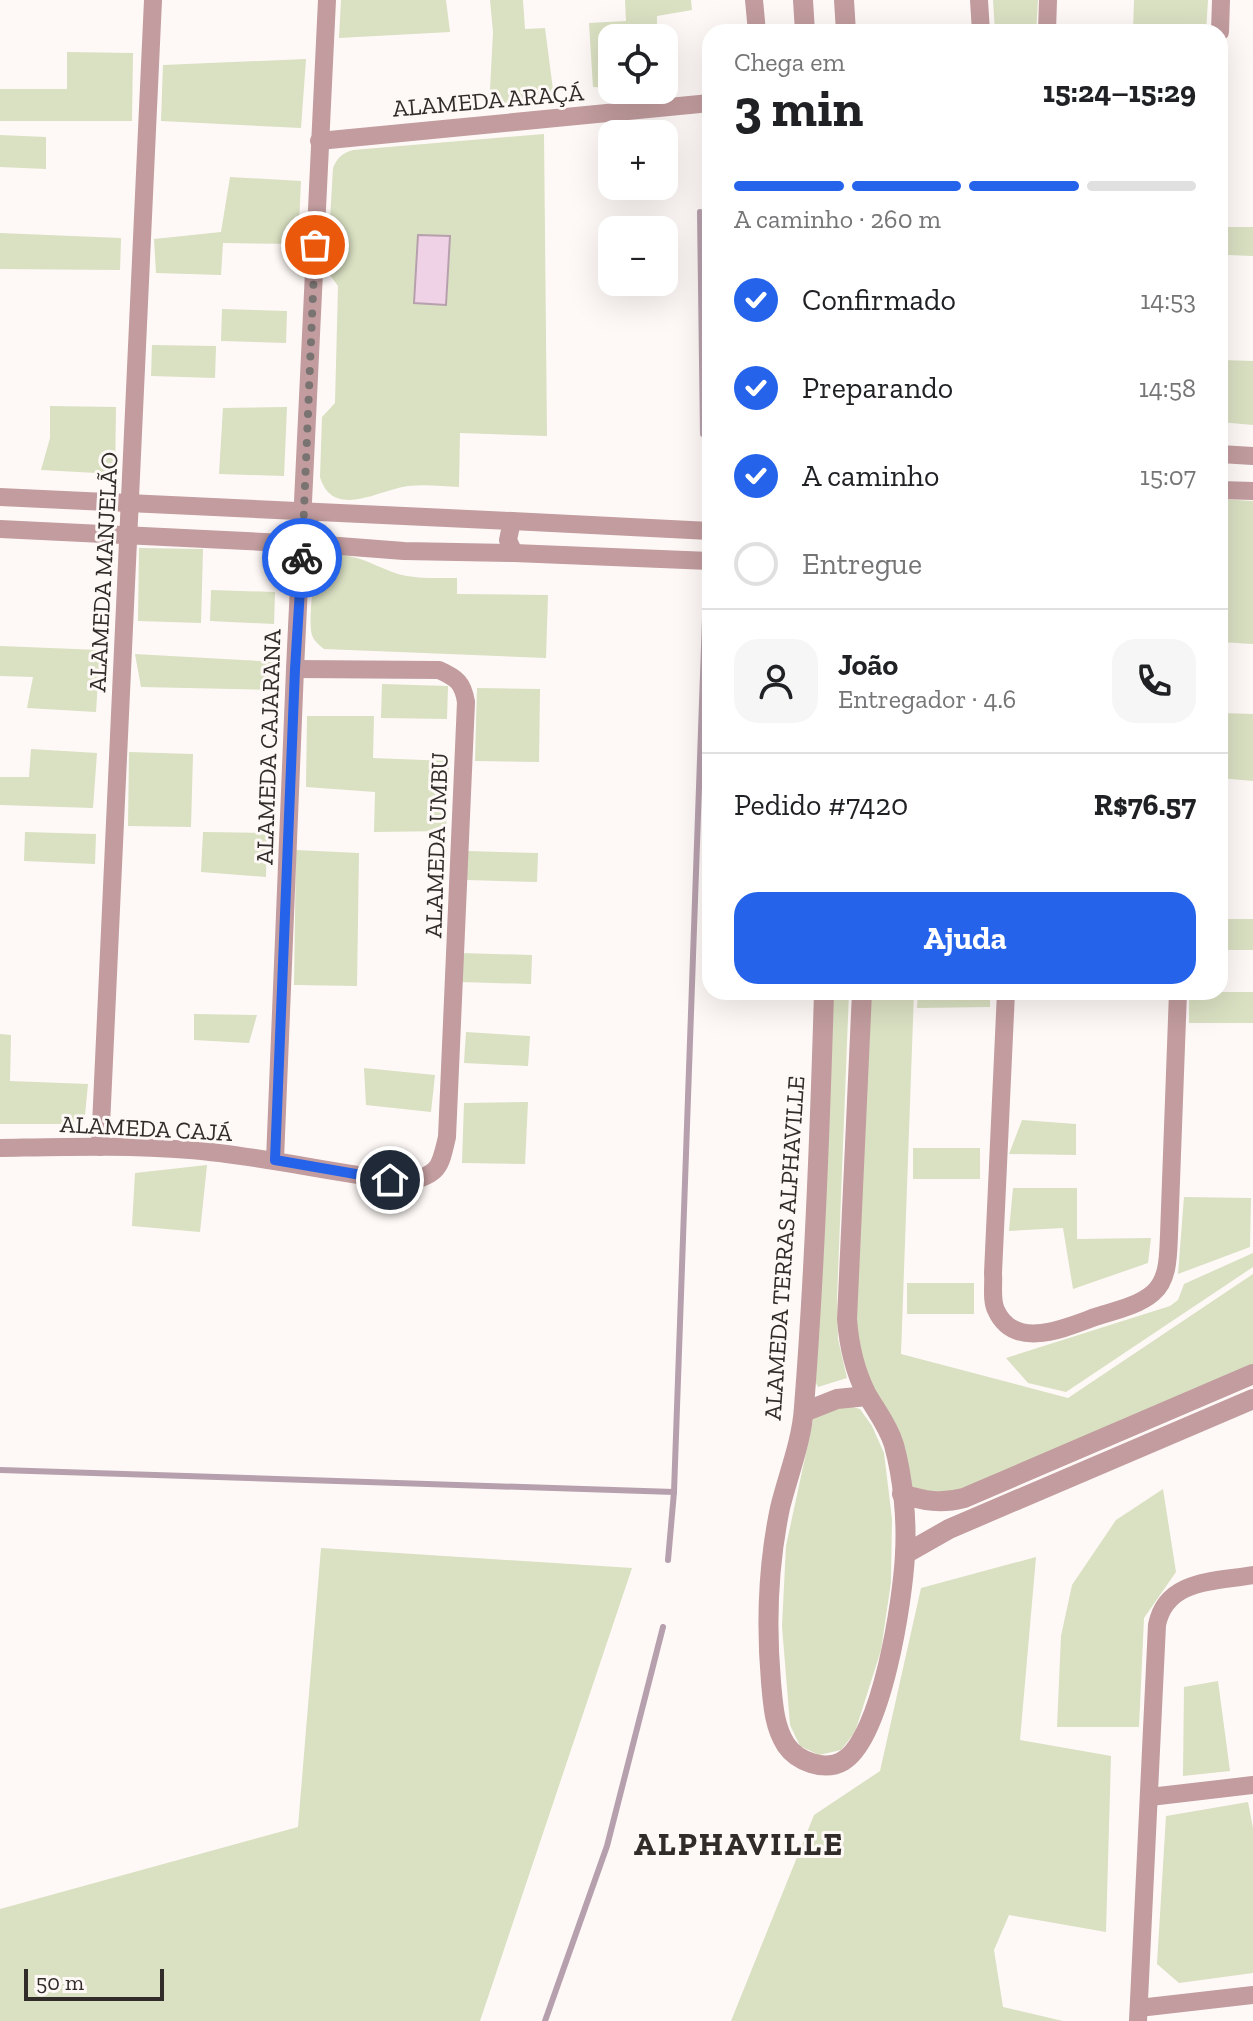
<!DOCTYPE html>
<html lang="pt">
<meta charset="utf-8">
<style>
:root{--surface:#fff;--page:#f6f6f6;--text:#202124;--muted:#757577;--line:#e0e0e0;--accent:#2563eb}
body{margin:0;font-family:"Zilla Slab",serif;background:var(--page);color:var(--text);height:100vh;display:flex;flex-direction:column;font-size:30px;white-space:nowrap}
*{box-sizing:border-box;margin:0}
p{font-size:26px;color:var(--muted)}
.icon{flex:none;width:44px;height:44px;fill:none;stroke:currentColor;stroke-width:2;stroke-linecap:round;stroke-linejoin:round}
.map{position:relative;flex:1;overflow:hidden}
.sheet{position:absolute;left:702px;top:24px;width:526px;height:976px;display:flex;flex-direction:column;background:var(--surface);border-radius:24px;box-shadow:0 8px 32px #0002}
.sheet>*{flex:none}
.controls{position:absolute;left:598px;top:24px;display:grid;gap:16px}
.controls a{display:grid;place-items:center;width:80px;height:80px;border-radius:16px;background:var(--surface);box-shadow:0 8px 32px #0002;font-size:40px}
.scale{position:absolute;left:24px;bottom:20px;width:140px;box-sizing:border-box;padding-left:8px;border:4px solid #312c29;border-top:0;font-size:22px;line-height:28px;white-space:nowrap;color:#312c29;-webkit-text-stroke:6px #fef9f6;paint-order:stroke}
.pin{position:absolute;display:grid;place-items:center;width:68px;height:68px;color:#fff;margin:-34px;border:4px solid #fff;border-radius:50%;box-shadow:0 2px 8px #0007}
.courier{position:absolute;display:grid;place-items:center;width:80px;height:80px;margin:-40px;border:6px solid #2563eb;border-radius:50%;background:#fff;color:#222;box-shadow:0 2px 10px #0007}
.summary em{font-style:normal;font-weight:800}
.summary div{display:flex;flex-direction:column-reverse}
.summary{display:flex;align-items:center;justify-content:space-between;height:136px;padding:0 32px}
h1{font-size:52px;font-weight:800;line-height:60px}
.bar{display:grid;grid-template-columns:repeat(4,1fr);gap:12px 8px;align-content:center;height:96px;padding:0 32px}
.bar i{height:10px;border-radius:6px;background:var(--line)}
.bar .on{background:var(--accent)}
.bar p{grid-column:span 4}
.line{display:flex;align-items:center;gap:20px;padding:0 32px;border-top:2px solid var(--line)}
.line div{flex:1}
.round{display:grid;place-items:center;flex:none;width:84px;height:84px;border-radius:24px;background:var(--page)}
ol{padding:0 32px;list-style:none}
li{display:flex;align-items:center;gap:24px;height:88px}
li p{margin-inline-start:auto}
li .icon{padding:8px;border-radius:50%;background:var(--accent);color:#fff;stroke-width:4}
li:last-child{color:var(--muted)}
li i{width:44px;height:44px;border:4px solid var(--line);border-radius:50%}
.cta{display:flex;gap:16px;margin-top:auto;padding:16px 32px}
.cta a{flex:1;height:92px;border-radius:24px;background:var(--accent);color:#fff;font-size:32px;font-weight:800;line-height:92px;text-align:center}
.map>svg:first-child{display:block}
</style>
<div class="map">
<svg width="1253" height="2021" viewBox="0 0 1253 2021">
<rect width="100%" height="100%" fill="#fef9f6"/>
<g fill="#dae0c2">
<polygon points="341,0 446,0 450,32 339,38"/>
<polygon points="490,0 523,0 525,29 545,28 555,105 489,109 493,32"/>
<polygon points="625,0 691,0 692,10 657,16 657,38 612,38 612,88 593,87 589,23 626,21"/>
<polygon points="993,0 1038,0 1036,32 995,32"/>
<polygon points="1134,0 1208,0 1206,32 1133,32"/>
<polygon points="67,52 133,53 132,121 0,121 0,89 67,89"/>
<polygon points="306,59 301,128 161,121 163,65"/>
<path d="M 544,134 L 547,436 L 460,433 L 459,487 C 442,486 425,484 408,486 C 378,490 333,520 320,477 L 322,417 L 335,403 L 338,286 L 327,271 L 333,168 C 337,158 342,153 353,150 Z"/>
<polygon points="0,135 46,137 46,169 0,167"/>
<polygon points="230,177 301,181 298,244 223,243 221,275 156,273 154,239 221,232"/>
<polygon points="1227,227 1253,227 1253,256 1228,255"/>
<polygon points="0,233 121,238 120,270 0,269"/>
<polygon points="222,309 287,311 286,343 221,341"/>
<polygon points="152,345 216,346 215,378 151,376"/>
<polygon points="1221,360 1253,361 1253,425 1220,422"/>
<polygon points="50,406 116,407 115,474 41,470 50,438"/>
<polygon points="287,407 284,476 219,474 223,408"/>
<polygon points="1220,499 1253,501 1253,644 1220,642"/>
<polygon points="139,548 203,549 201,623 138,621"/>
<path d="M 342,555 C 363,557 379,568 398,574 C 417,579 437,578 457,578 L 457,594 L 548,595 L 546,658 L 324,649 C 319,645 314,641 312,635 C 308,624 313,574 319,566 C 325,558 334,557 342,555 Z"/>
<polygon points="211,590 275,592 274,624 210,621"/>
<polygon points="0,646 100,650 96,712 27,708 33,677 0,676"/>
<polygon points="135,654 276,662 276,690 141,687"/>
<polygon points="382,684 448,686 447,719 381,718"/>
<polygon points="477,688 540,689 539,762 475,761"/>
<polygon points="1220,713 1253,714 1253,781 1220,778"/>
<polygon points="307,716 374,716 373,758 449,761 446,831 374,832 375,792 306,787"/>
<polygon points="31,749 97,753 93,808 0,805 0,777 29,777"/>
<polygon points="129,752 193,754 191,827 128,826"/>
<polygon points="25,832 96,834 95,864 24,861"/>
<polygon points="203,832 267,833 266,877 201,872"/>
<polygon points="296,850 359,853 357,986 294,985"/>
<polygon points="467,851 538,853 537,882 467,880"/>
<rect x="1220" y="919" width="33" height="31"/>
<polygon points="461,953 532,955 531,984 460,982"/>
<polygon points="831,992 849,992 837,1299 838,1339 847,1378 818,1387 815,1381"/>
<polygon points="866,992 914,992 901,1354 1068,1398 1253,1274 1253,1374 964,1498 902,1494 847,1319"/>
<polygon points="918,992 990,992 990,1007 917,1008"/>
<rect x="1189" y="992" width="64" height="31"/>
<polygon points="194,1014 257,1015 249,1043 194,1040"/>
<polygon points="466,1032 530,1036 528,1066 464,1063"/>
<polygon points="0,1034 11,1035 10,1081 88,1084 85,1115 70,1124 0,1124"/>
<polygon points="364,1068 435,1075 431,1112 366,1105"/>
<polygon points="528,1102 525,1164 462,1163 464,1103"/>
<polygon points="1022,1120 1076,1124 1076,1155 1009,1154"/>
<rect x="913" y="1148" width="67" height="31"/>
<polygon points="207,1165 200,1232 132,1226 135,1173"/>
<polygon points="1013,1188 1077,1188 1077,1239 1151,1238 1148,1263 1073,1289 1063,1228 1009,1231"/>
<polygon points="1184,1197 1251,1198 1250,1247 1178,1274"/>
<polygon points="1253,1253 1253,1267 1066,1392 1028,1383 1006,1358 1170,1306 1178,1300 1184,1284"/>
<rect x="907" y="1283" width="67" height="31"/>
<polygon points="849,1406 860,1409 872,1426 884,1453 892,1519 891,1582 881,1650 855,1732 841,1750 819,1755 800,1746 790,1725 782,1626 786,1546 814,1416 823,1410"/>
<polygon points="1163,1489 1176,1572 1144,1618 1139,1727 1057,1727 1061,1636 1072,1585 1116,1520"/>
<polygon points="321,1548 632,1568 480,2021 0,2021 0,1909 298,1827"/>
<polygon points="1036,1557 1020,1740 1111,1756 1106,1932 1009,1915 994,1950 1003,2007 1063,2021 731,2021 814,1815 880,1771 921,1588"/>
<polygon points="1218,1681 1230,1771 1183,1776 1184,1687"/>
<polygon points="1248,1802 1253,1828 1253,1973 1179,1983 1157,1964 1166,1816"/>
</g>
<polygon fill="#f0d2e6" stroke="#b7a0ad" stroke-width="2" points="418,235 450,236 446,305 414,303"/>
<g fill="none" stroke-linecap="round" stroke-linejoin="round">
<g stroke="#b7a0ad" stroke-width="6">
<polyline points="700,212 703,434"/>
<polyline points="0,1470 674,1492"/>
<polyline points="668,1560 674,1492 705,618"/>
<polyline points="545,2021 607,1846 663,1627"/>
</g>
<g stroke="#c29c9e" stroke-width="18">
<polyline points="754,0 757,32"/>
<polyline points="979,0 981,32"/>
<polyline points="1047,32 1048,0"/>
<polyline points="1220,32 1221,0"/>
<polyline points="319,141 710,103"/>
<polyline points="1220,454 1253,456"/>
<polyline points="1220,490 1253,491"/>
<polyline points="0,497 512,521"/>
<polyline points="0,529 326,545 404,551 514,553"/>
<polyline points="710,531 512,521 508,540 514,553 710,561"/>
<path d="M 1006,992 L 993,1273 C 994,1284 991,1300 996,1310 C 1014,1351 1065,1328 1095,1317 C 1114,1311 1138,1306 1153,1293 C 1169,1279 1168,1255 1169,1235 L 1178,992"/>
<polyline points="100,1147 153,0"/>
<path d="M 0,1148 C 63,1147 127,1145 190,1150 C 264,1156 336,1174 409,1182 C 440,1173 440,1167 447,1137 L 466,702 C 463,683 457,678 439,670 L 295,669"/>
<polyline points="275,1160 295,669 327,0"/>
<polyline points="1150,1797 1253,1785"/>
<polyline points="1139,2008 1253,1995"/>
<path d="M 1138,2021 L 1157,1625 C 1166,1579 1214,1582 1253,1575"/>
</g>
<g stroke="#c29c9e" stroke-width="20">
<polyline points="803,0 805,32"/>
<polyline points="844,0 846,32"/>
<path d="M 824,992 C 820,1130 815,1269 804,1407 C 802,1441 788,1475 780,1508 C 768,1565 766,1624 771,1682 C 773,1704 774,1726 786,1745 C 797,1761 824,1772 843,1761 C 882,1738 903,1599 905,1554 C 907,1519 903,1478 894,1445 C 888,1425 876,1411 866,1393 C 854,1369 849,1346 847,1319 L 862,992"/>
<polyline points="804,1412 837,1399 867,1396"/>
<path d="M 902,1494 C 924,1501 941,1504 964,1498 L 1253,1374"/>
<polyline points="905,1554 949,1529 1253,1399"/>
</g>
</g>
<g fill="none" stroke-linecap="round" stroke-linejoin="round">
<polyline stroke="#797471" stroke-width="8" stroke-dasharray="0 14.4" points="302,558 315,245"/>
<polyline stroke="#2563eb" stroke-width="10" points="302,558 295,669 275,1160 390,1180"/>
</g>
<g text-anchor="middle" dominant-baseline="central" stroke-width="6" stroke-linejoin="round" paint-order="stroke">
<g font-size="24" fill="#312c29" stroke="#fef9f6">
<text transform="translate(488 100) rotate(-5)">ALAMEDA ARAÇÁ</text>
<text transform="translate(103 572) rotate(-87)">ALAMEDA MANJELÃO</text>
<text transform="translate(268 747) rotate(-88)">ALAMEDA CAJARANA</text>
<text transform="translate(436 845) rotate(-88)">ALAMEDA UMBU</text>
<text transform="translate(146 1128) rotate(3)">ALAMEDA CAJÁ</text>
<text transform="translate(784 1248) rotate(-86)">ALAMEDA TERRAS ALPHAVILLE</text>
</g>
<g font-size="32" font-weight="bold" letter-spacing="2" fill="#312c29" stroke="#fef9f6">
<text x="739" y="1844">ALPHAVILLE</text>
</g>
</g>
</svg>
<div class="controls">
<a><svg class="icon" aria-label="locate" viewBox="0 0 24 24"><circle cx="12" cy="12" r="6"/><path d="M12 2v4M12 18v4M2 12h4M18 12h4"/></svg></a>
<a>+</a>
<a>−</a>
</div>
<div class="scale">50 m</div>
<div class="pin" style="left:315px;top:245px;background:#ea580c"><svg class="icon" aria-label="bag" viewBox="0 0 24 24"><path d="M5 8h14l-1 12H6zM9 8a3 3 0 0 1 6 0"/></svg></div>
<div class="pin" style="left:390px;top:1180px;background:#1f2937"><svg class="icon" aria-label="home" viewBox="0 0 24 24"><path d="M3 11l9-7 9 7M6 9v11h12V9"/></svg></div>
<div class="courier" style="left:302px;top:558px"><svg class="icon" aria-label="bike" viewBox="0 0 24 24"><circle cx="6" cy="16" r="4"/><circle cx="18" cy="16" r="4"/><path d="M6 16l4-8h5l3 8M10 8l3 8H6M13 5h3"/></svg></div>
<section class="sheet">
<div class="summary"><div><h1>3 min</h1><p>Chega em</p></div><em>15:24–15:29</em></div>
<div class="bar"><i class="on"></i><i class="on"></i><i class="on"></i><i></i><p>A caminho · 260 m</p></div>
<ol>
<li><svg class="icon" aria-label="check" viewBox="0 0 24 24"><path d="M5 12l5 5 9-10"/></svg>Confirmado<p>14:53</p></li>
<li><svg class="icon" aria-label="check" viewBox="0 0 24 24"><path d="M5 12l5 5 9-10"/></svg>Preparando<p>14:58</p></li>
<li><svg class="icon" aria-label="check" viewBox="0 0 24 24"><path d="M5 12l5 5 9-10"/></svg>A caminho<p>15:07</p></li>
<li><i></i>Entregue</li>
</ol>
<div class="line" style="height:144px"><a class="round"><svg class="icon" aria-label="person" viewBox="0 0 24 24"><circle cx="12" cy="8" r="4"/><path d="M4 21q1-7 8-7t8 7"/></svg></a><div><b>João</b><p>Entregador · 4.6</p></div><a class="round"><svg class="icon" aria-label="phone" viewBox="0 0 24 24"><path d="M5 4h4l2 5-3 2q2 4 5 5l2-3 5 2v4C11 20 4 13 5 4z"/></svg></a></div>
<div class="line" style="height:104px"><div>Pedido #7420</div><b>R$76.57</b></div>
<div class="cta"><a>Ajuda</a></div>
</section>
</div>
